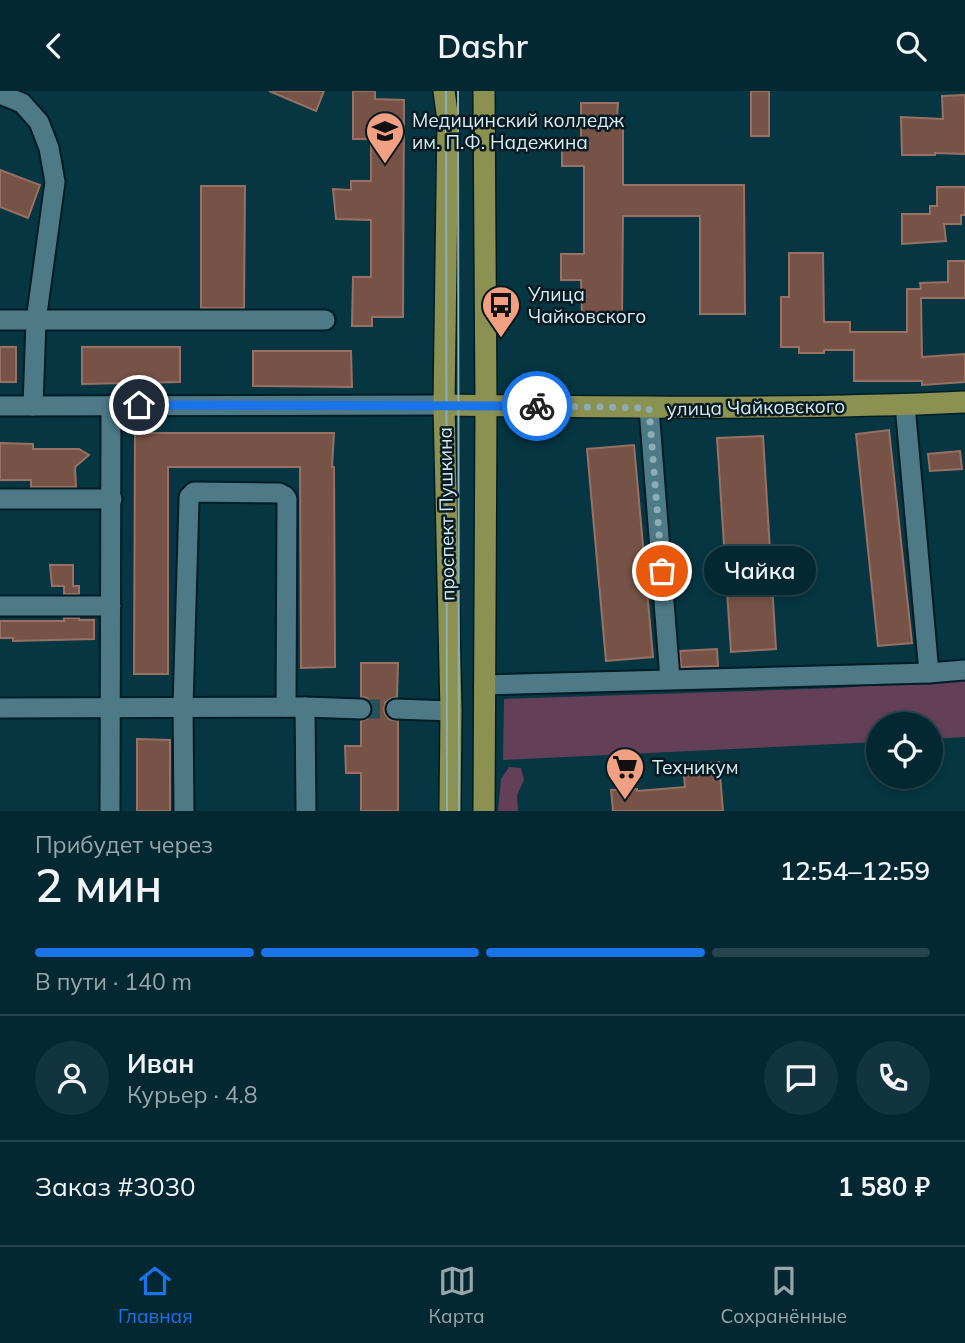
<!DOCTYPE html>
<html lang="ru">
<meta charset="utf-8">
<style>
:root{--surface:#042832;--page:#12343e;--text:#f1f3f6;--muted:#97a6ac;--line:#25444d;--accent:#1a73e8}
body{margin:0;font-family:Mulish,sans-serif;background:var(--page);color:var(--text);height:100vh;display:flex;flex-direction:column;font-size:26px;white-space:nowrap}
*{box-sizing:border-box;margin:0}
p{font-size:23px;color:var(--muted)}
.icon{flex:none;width:38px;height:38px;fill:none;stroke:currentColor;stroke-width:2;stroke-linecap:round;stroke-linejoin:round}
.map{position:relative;height:720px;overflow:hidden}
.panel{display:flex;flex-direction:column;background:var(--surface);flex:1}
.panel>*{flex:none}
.controls{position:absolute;left:866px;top:621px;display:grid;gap:14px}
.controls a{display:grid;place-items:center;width:77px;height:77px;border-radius:50%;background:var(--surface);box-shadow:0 4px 10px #0003,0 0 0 2px var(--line);font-size:35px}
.pin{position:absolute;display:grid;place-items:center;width:60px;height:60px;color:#fff;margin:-30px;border:4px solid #fff;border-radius:50%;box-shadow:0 2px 7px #0007}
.courier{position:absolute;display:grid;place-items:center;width:70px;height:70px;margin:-35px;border:5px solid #1a73e8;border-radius:50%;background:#fff;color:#222;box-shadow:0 2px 9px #0007}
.bubble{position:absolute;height:49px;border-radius:24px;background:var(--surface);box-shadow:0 4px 10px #0003,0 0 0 2px var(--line);font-size:23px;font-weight:600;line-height:49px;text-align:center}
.overview em{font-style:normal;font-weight:600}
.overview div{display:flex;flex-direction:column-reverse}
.overview{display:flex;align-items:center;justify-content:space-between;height:119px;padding:0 35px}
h1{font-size:46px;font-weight:600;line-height:52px}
.bar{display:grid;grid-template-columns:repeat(4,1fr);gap:10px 7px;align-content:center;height:84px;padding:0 35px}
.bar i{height:9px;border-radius:5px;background:var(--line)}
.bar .current{background:var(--accent)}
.bar p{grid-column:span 4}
.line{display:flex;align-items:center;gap:18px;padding:0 35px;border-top:2px solid var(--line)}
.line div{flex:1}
.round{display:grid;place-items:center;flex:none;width:74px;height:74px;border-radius:37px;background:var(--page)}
header{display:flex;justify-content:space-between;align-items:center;height:91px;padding:0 35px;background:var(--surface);font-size:32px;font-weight:600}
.tabs{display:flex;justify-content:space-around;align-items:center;height:98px;border-top:2px solid var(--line);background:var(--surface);font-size:19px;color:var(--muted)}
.tabs a{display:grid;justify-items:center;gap:4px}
.tabs .current{color:var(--accent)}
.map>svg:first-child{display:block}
</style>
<header><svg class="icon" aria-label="back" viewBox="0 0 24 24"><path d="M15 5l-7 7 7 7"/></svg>Dashr<svg class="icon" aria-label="search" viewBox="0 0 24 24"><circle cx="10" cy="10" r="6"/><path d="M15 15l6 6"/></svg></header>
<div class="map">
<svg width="965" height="720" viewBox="0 0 965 720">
<rect width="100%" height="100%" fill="#063642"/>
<g fill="#643f58">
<polygon points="965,588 965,646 931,648 931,634 878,634 878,651 503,669 504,608 838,597"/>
<polygon points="509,676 521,677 524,689 517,704 518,720 498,720 501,688"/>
</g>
<g fill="#775347" stroke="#977164" stroke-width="2">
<polygon points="269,0 324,0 316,20"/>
<polygon points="353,0 375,0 375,8 404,9 403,226 372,226 372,235 352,235 353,186 371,186 371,129 336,128 333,98 351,99 351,90 371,90 371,48 353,48"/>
<rect x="751" y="0" width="18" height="45"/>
<polygon points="965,4 965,63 935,62 935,64 902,64 901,26 943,28 942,5"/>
<polygon points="581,12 618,12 617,27 623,28 623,94 744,94 745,223 700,223 700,125 623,125 622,225 582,225 581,189 561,189 561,163 584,163 584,75 562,75 562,48 581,48"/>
<polygon points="0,79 40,94 28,127 0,116"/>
<polygon points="201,95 245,95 244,217 201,217"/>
<polygon points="937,96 965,96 965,124 961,124 961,133 944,133 946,150 902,153 902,123 930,123 930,115 937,115"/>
<polygon points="789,162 823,162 824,231 850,231 850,241 907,241 907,198 921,198 920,192 948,191 948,170 965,170 965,207 921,207 922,266 965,263 965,291 922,294 922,290 854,290 854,259 824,259 824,262 799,262 799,256 781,256 781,206 789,206"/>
<rect x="0" y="256" width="16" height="35"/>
<polygon points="82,256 180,256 180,291 82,293"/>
<polygon points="253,260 351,260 352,296 253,295"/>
<polygon points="889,339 912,552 878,555 856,343"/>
<polygon points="135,342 334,342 332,376 334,376 335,576 301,577 300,376 168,376 168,583 134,583"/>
<polygon points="763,345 776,558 731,561 717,347"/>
<polygon points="0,352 33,353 33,358 79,358 89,364 75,376 76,396 31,396 31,389 0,389"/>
<polygon points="634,354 653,566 606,570 587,358"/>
<polygon points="960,360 962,378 930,380 928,363"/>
<polygon points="50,474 73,474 73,495 79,495 79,503 64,503 64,495 52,495"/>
<polygon points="64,527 79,527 79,529 94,529 94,548 13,550 13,547 0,547 0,530 64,530"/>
<polygon points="717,558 718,575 681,576 680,560"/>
<polygon points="361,572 398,572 397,606 390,608 385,612 384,618 385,623 389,628 398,630 398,720 361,720 361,682 346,682 345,655 361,655 361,630 367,628 371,625 373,619 371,612 367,607 361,606"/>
<polygon points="137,648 170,649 170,720 137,720"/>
<polygon points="719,671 723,720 613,720 611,699 637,698 637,700 685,696 683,674"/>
</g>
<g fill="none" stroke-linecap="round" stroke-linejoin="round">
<polyline stroke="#25515d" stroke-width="19" stroke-dasharray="19 10" stroke-linecap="butt" points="361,618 396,618"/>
<defs>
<g id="minor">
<polyline points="0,3 22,12 39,31 49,57 55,91 36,230 33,315"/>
<polyline points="0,229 325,229"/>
<polyline points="905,314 929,582"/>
<polyline points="0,315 444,314"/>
<polyline points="649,317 670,588"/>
<polyline points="0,408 112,408"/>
<polyline points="0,515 111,515"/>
<polyline points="484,594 929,582 965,579"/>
<polyline points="305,616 306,720"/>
<polyline points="0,617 305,616 361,618"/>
<polyline points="396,618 451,620"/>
<polyline points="110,720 111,314"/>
<polyline points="184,720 183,616 189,409 189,406 194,401 279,402 285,405 287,408 286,616"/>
</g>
<g id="major">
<polyline points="444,0 448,29 444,314 451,620 450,720"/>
<path d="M 444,314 C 618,316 792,319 965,311"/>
<polyline points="484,720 486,314 484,0"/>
</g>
</defs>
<use href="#minor" stroke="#001c25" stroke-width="23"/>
<use href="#major" stroke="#001c25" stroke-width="24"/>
<use href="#minor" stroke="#4e7987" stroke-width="19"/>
<use href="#major" stroke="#8b9151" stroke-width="21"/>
<g stroke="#8fafb8" stroke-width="2">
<polyline points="446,0 447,720"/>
<polyline points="458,0 459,720"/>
</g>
</g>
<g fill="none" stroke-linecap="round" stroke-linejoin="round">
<polyline stroke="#8dadb6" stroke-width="7" stroke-dasharray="0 12.6" points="537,315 649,317 662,480"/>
<polyline stroke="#1a73e8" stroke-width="9" points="139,314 537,315"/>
</g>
<defs>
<symbol id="university-pin" viewBox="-11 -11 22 30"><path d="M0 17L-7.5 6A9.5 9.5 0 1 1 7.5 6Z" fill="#f39f82" stroke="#091b20"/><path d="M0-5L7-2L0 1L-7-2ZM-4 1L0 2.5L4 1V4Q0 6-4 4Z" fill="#111"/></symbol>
<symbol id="bus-pin" viewBox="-11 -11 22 30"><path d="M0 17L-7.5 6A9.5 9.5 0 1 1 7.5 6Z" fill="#f39f82" stroke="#091b20"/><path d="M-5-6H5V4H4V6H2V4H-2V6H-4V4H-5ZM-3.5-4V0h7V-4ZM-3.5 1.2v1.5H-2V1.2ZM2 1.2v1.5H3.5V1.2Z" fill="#111"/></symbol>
<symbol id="supermarket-pin" viewBox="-11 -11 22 30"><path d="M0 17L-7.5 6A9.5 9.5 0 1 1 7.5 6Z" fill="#f39f82" stroke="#091b20"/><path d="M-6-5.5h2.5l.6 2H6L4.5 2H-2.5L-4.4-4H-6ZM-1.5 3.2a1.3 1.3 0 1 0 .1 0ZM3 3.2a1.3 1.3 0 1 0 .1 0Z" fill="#111"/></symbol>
</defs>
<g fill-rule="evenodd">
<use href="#university-pin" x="363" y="18" width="44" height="60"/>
<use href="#bus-pin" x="479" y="192" width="44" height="60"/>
<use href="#supermarket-pin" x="603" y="654" width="44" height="60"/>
</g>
<g text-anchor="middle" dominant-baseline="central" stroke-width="5" stroke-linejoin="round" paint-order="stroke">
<g font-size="19" fill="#d6edf5" stroke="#091b20" text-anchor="start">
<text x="412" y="29">Медицинский колледж<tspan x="412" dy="22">им. П.Ф. Надежина</tspan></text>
<text x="528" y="203">Улица<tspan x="528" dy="22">Чайковского</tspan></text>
<text x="652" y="676">Техникум</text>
</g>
<g font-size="19" fill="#d6edf5" stroke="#091b20">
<text transform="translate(756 316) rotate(-1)">улица Чайковского</text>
<text transform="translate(446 423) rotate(-91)">проспект Пушкина</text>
</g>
</g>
</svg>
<div class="controls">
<a><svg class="icon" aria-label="locate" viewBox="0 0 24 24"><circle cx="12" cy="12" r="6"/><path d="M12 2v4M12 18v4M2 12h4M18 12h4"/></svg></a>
</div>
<div class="pin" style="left:662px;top:480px;background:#ea580c"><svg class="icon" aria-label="bag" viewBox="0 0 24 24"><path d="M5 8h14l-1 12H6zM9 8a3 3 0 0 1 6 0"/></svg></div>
<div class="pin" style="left:139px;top:314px;background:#1f2937"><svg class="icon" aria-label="home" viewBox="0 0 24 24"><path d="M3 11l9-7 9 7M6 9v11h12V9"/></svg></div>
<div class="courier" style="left:537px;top:315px"><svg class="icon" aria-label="bike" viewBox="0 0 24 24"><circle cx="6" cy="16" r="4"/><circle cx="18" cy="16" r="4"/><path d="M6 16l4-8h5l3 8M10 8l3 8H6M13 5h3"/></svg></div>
<div class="bubble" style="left:704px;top:455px;width:112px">Чайка</div>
</div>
<section class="panel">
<div class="overview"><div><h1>2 мин</h1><p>Прибудет через</p></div><em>12:54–12:59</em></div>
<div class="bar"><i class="current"></i><i class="current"></i><i class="current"></i><i></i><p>В пути · 140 m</p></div>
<div class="line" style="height:126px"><a class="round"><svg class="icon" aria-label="person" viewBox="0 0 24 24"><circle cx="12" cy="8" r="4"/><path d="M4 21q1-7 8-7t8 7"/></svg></a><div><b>Иван</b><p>Курьер · 4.8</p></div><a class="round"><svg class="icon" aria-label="chat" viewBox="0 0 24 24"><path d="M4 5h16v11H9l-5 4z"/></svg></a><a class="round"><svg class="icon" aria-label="phone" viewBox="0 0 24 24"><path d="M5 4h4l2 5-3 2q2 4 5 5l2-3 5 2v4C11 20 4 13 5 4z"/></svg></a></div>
<div class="line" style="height:91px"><div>Заказ #3030</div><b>1 580 ₽</b></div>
</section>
<nav class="tabs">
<a class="current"><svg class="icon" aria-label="home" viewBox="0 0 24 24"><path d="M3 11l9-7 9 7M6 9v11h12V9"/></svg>Главная</a>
<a><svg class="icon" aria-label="map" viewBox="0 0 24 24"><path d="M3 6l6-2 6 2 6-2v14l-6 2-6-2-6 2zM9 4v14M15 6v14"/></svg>Карта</a>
<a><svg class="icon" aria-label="saved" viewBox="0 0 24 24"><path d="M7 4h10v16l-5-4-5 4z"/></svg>Сохранённые</a>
</nav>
